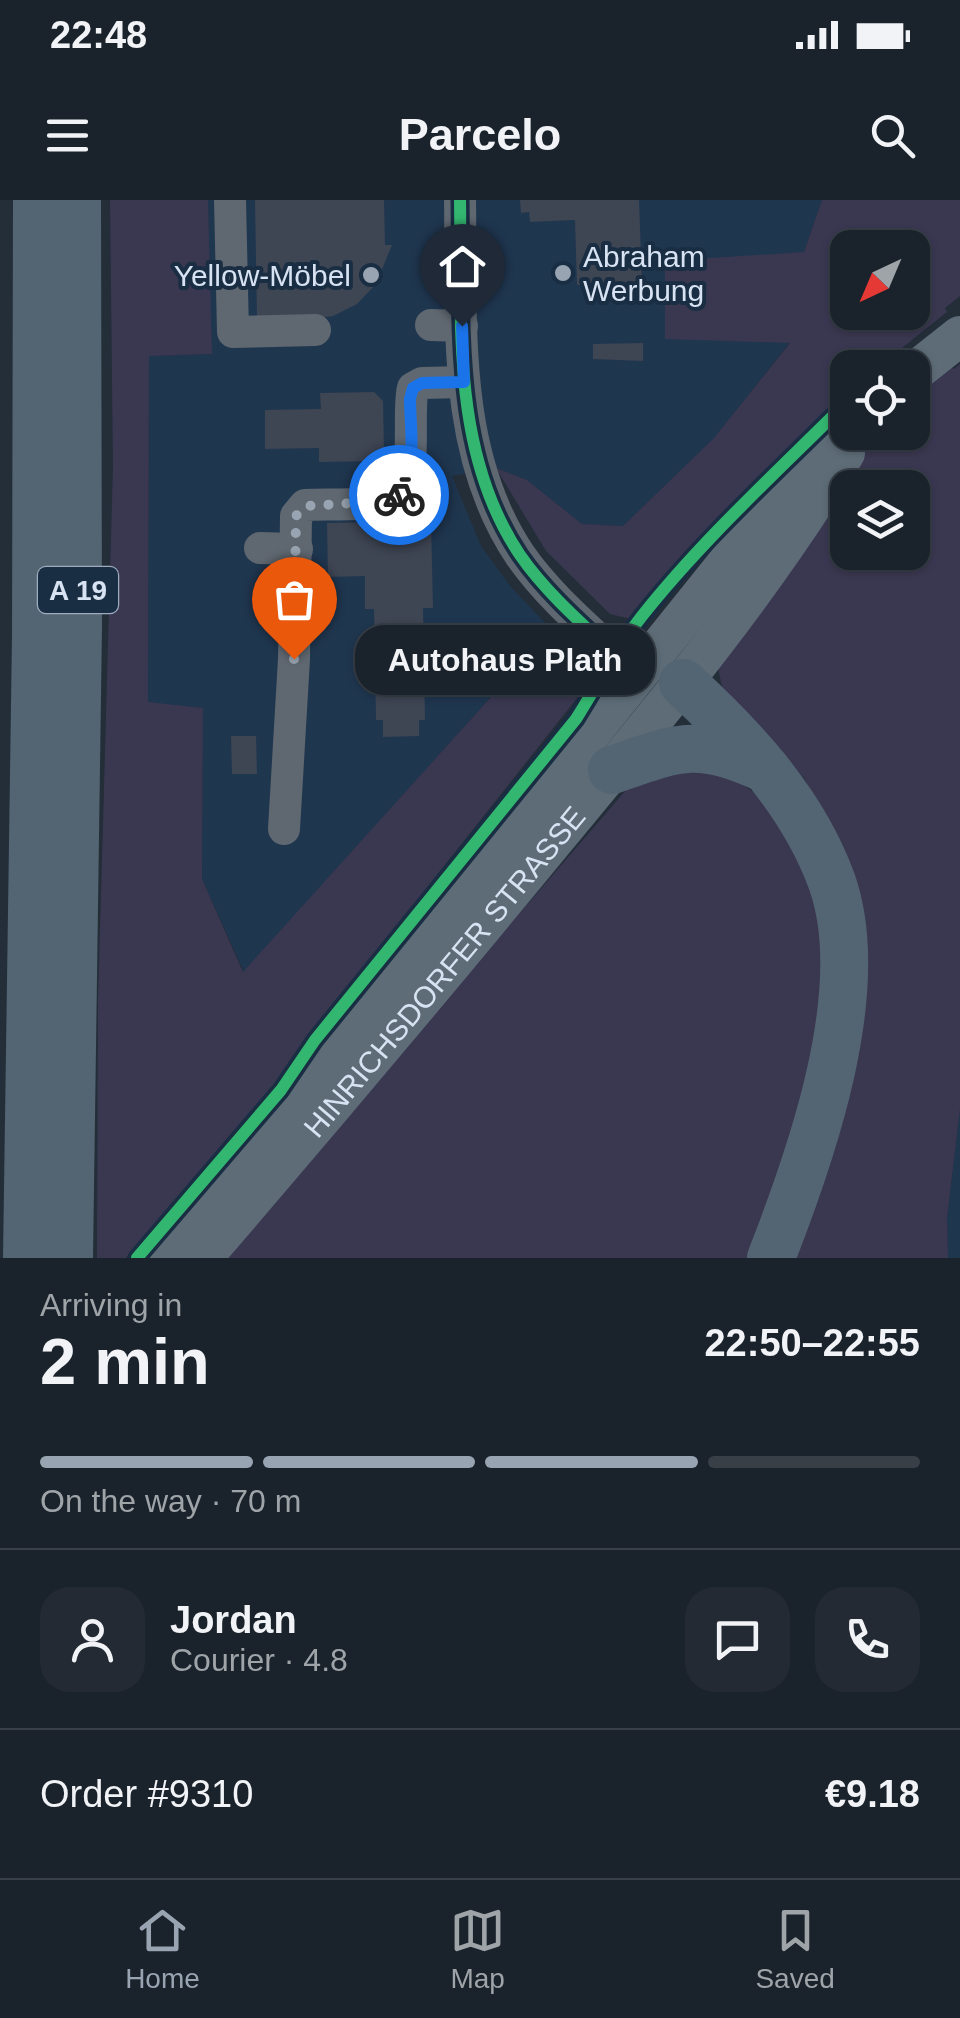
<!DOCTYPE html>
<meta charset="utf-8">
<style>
:root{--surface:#1a222b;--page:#232a33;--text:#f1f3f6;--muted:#9fa4a9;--line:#383f47;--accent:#98a4b1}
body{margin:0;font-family:Helvetica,sans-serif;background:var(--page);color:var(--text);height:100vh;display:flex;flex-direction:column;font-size:38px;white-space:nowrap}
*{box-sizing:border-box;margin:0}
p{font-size:32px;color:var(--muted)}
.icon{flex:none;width:55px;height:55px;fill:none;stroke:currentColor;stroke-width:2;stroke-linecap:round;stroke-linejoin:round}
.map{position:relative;height:1058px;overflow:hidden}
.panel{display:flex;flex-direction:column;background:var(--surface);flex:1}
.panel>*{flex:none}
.needle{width:65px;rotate:224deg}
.tools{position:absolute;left:830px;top:30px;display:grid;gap:20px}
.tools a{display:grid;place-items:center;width:100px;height:100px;border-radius:20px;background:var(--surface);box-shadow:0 2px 8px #0004,0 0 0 2px var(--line);font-size:50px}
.pin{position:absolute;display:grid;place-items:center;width:85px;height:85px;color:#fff;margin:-102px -42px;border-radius:50% 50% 50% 0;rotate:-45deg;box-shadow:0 0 10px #0007}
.pin .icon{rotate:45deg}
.courier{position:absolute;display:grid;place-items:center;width:100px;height:100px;margin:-50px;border:8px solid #1a73e8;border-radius:50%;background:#fff;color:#222;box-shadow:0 2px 12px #0007}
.bubble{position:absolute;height:70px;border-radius:30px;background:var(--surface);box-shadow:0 2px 8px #0004,0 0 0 2px var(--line);font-size:32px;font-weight:700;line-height:70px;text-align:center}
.overview em{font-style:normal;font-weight:700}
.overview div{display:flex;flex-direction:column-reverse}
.overview{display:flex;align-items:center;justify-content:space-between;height:170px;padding:0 40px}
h1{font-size:65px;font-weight:700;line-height:75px}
.bar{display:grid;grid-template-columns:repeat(4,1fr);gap:15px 10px;align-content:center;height:120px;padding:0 40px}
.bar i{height:12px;border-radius:8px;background:var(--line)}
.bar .active{background:var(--accent)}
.bar p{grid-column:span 4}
.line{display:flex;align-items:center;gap:25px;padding:0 40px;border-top:2px solid var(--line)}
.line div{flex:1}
.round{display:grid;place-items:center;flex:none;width:105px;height:105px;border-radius:30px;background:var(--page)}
.status{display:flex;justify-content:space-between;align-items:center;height:70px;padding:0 50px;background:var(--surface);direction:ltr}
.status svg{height:28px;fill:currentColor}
header{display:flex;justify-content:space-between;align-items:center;height:130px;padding:0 40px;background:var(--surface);font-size:45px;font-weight:700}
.menu{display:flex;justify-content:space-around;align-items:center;height:140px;border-top:2px solid var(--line);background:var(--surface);font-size:28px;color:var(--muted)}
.menu a{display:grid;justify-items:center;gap:5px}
.menu .active{color:var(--accent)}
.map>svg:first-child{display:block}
</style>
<div class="status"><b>22:48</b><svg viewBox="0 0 49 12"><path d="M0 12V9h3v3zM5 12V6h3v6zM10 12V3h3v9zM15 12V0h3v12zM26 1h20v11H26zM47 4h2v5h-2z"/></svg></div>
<header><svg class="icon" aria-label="menu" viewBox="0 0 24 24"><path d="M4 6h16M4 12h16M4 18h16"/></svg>Parcelo<svg class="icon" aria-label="search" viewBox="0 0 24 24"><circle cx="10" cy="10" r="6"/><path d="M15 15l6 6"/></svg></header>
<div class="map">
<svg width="960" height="1058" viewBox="0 0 960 1058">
<rect width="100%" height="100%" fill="#232e39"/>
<g fill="#1f364f">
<polygon points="208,0 822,0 804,52 790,142 715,238 623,326 582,324 527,280 496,268 452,276 481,346 511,387 546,424 509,477 244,772 202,679 203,508 148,503 149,156 211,154"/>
<polygon points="960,909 960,1058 948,1058 947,1018"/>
</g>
<g fill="#3a3751" fill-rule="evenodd">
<path d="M 110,0 L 208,0 L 212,154 L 149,156 L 148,502 L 203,508 L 202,679 L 243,772 L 509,477 L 546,424 C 565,444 587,458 585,488 L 308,838 L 274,887 L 126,1058 L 97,1058 L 98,801 L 113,267 Z"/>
<path d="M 822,0 L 960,0 L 960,96 L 945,108 L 947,112 L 878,167 L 848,168 L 847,192 L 732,303 L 631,419 L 610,414 L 546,351 L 496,268 L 527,280 L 582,324 L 623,326 L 714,238 L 790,143 L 665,139 L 665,61 L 804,52 ZM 848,48 L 912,48 L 912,112 L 848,112 Z"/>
<path d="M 944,164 L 954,169 L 960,164 L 960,909 L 947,1018 L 948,1058 L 789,1058 L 848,662 L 804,578 L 723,491 L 718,468 L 859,254 L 877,233 L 912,232 L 913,193 ZM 848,288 L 912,288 L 912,352 L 848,352 Z"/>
<polygon points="680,567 732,577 772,605 811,668 830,817 757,1058 221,1058 633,582"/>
</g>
<g fill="#3e4553">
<polygon points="255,0 384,0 385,45 392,45 376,84 357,104 333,116 306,120 257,119"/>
<polygon points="520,0 639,0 642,83 577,85 575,20 530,22 529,12 521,13"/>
<polygon points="643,143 643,161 593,159 593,144"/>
<polygon points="374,192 383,201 384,253 377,261 319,262 319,248 265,249 265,210 321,209 320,193"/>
<polygon points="431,321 433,408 423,408 425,520 419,520 419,536 383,537 383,520 376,520 374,409 365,409 365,376 328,377 327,323"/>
<polygon points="231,536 256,536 257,574 232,574"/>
</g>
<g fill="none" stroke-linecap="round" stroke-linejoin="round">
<g stroke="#5f6770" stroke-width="32">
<polyline points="230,0 233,132 315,130"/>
<path d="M 460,0 C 462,119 450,251 520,355 C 551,400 598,437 637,475"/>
<polyline points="431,125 462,126"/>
<polyline points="260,348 297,349"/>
<path d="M 284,629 L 294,459 L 296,316 L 305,305 C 325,304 376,306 392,300 C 421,289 406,214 413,188 L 422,183 L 464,182"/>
</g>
<g stroke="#5d6c77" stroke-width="40">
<polyline points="912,174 960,136"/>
<polyline points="163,1058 244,965 785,291 848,231"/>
<path id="s1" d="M 202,1058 C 321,920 438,781 554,640 C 657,516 761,392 845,253"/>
</g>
<g stroke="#536572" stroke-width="48">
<path d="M 683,483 C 744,539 803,602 832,682 C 870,790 811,956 771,1058"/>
<path d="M 612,570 C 681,546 697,538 766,569"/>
<polyline points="27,1058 36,435 37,0"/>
<polyline points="69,1058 78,426 77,0"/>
</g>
<defs>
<g id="cycleway">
<path d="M 460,0 C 462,119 450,251 520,355 C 551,400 598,437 637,475"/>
<path d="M 137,1058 L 281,890 L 315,840 L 576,519 C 598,484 616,449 642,416 C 703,339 778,271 848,201"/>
</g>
</defs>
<use href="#cycleway" stroke="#192d43" stroke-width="19"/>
<use href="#cycleway" stroke="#33b770" stroke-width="12"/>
</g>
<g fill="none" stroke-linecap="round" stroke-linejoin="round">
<polyline stroke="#98a4b1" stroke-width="10" stroke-dasharray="0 18" points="294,459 296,316 305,306 391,301 399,295"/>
<path stroke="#1a73e8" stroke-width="12" d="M 399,295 C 418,274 410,227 410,199 L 413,188 L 422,183 L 464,182 L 462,126"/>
</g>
<g fill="#98a4b1" stroke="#192d43" stroke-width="4">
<circle cx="563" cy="73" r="10"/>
<circle cx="371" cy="75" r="10"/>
</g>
<g text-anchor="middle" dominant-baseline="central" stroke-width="8" stroke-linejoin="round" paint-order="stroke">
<rect fill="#192d43" stroke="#9eacbe" stroke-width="2.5" x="38" y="367" width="80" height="46" rx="8"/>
<g font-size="28" font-weight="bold" fill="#d7e3f2">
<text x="78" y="390">A 19</text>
</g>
<g font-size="30" fill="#d7e3f2" stroke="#192d43" text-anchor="start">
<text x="583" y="56">Abraham<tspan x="583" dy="34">Werbung</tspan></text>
<text x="351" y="75" text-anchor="end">Yellow-Möbel</text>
</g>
<g font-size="30" fill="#d7e3f2" stroke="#192d43">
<text stroke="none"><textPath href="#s1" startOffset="375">HINRICHSDORFER STRASSE</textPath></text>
</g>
</g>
</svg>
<div class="tools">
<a><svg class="needle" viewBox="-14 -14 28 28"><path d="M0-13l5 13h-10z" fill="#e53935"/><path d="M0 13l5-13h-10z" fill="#9fa4a9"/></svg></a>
<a><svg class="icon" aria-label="locate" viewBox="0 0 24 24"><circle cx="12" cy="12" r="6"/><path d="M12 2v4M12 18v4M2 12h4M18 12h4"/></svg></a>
<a><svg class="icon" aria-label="layers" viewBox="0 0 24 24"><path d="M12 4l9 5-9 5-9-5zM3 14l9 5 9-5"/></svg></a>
</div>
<div class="pin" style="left:294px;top:459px;background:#ea580c"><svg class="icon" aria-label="bag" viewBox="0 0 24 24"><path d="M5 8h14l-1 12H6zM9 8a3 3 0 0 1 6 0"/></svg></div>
<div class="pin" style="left:462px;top:126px;background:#1f2937"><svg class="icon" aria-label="home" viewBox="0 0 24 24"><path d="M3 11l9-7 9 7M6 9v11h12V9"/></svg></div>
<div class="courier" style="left:399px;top:295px"><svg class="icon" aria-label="bike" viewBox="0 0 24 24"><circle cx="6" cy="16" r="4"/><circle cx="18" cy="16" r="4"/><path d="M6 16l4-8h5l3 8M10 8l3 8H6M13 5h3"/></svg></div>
<div class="bubble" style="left:355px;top:425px;width:300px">Autohaus Plath</div>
</div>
<section class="panel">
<div class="overview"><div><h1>2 min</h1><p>Arriving in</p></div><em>22:50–22:55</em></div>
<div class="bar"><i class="active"></i><i class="active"></i><i class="active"></i><i></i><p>On the way · 70 m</p></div>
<div class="line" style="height:180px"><a class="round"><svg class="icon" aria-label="person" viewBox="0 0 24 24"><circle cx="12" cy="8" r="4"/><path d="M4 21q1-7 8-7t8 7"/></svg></a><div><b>Jordan</b><p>Courier · 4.8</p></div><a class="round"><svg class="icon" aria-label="chat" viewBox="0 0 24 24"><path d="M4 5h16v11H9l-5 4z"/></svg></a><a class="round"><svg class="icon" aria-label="phone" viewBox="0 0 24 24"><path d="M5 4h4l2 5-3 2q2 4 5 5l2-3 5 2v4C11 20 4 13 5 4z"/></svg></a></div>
<div class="line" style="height:130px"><div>Order #9310</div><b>€9.18</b></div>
</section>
<nav class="menu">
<a class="active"><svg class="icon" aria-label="home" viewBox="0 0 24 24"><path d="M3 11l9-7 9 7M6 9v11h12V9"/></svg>Home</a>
<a><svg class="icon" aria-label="map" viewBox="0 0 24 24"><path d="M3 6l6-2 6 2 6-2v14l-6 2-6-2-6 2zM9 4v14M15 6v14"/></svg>Map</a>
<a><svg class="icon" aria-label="saved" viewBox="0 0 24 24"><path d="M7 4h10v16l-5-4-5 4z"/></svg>Saved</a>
</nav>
